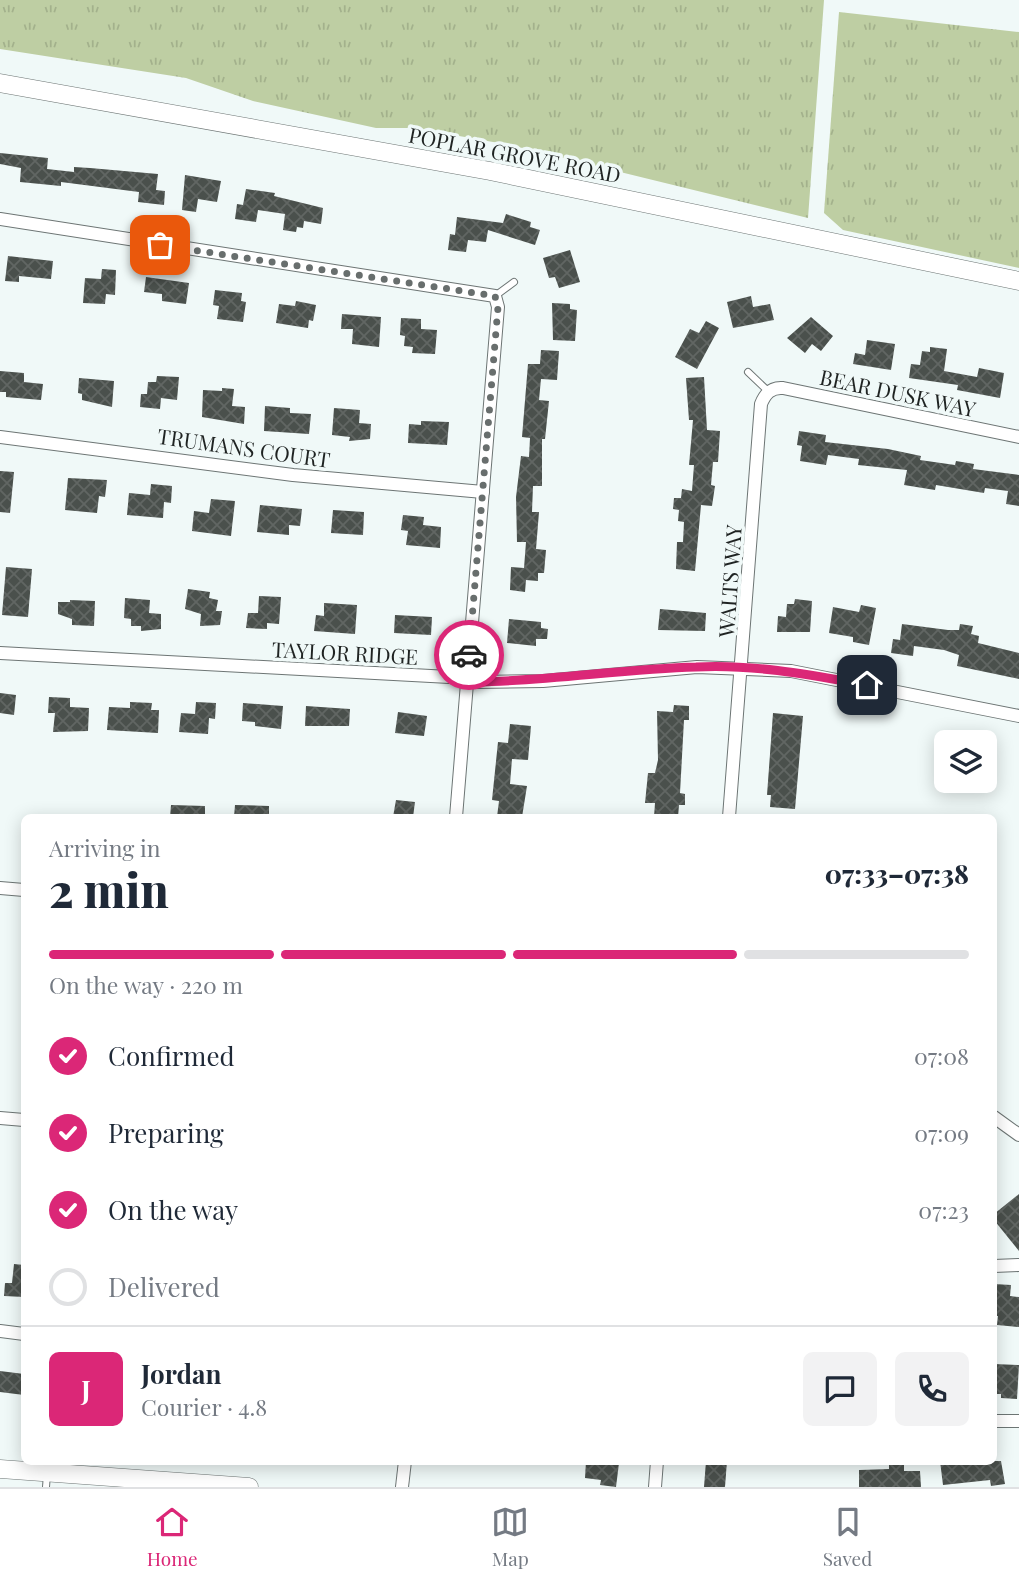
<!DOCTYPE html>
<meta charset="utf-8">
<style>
:root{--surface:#fff;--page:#f2f2f3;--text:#1f2937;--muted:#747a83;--line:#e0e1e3;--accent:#db2777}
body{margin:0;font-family:"Playfair Display",serif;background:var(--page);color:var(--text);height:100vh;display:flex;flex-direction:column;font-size:26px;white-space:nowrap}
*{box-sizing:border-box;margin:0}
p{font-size:23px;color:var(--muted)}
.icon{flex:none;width:38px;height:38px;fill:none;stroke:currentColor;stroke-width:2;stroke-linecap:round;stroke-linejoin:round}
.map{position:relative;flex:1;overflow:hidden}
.side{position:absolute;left:21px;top:814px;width:976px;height:651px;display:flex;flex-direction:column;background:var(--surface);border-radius:10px;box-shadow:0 4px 18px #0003}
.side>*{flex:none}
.controls{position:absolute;left:934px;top:730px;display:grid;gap:14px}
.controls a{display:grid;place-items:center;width:63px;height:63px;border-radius:10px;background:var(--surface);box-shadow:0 4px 18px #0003;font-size:35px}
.pin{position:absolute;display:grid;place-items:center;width:60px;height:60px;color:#fff;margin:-30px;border-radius:14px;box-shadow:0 4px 10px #0006}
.courier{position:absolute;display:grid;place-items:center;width:70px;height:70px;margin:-35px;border:5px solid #db2777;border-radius:50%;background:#fff;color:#222;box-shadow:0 2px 9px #0007}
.head em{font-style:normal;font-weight:800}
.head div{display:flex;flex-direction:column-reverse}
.head{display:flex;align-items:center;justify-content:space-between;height:119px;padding:0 28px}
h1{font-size:46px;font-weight:800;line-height:52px}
.bar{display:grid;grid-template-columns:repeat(4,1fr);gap:10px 7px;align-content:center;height:84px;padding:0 28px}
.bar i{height:9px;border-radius:5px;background:var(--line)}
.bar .current{background:var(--accent)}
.bar p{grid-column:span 4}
.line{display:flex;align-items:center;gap:18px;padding:0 28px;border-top:2px solid var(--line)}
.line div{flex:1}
.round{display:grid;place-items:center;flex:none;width:74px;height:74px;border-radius:10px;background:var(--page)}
ol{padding:0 28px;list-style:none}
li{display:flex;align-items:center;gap:21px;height:77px}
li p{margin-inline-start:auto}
li .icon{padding:7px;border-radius:50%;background:var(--accent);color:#fff;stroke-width:4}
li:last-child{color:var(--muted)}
li i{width:38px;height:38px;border:4px solid var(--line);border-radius:50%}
.dock{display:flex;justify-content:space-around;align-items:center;height:98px;border-top:2px solid var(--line);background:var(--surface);font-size:19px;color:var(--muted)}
.dock a{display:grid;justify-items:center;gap:4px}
.dock .current{color:var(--accent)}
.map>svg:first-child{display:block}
</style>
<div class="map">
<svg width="1019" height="1487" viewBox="0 0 1019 1487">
<defs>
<pattern id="park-tufts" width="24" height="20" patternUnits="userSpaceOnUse" patternTransform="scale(1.75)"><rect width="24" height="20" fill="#becea3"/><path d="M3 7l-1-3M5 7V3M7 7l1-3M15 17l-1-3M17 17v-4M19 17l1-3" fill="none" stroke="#a3b18c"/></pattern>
<pattern id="building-cross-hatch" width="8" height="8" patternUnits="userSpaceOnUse" patternTransform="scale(1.75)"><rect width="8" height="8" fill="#4a504c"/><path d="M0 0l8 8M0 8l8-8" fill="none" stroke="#616663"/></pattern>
</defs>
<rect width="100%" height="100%" fill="#f0f9f8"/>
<g fill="url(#park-tufts)">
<polygon points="0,0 824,0 808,218 510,145 414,128 376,128 253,101 186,78 0,49"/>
<polygon points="839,12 1019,32 1019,268 843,230 824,213"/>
</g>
<g fill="url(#building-cross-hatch)">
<polygon points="0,153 48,158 47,169 74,172 74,167 90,168 158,174 156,190 165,191 164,205 138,202 139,192 61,182 61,186 20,182 21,168 0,164"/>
<polygon points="185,175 221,181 217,202 198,199 196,212 182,210"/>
<polygon points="246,189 275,193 274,196 323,208 321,224 304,221 303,228 297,227 296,232 283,230 285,214 258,210 256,222 235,219 237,204 243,205"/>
<polygon points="506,214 531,222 530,227 540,230 535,245 488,230 486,242 468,240 466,252 448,250 450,234 455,235 457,217 503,223"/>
<polygon points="570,250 580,282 559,288 555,277 549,278 543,258"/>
<polygon points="8,256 53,261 51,279 19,276 19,282 5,281"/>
<polygon points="102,269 116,270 115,295 106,294 105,304 83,303 85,278 101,279"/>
<polygon points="146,277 189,283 186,304 162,301 162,294 144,292"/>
<polygon points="215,290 242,293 241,301 246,302 243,322 217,319 219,306 213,305"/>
<polygon points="751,296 753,307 770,304 774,320 733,328 727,302"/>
<polygon points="296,301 316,305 313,321 309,320 308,328 276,323 279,304 295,306"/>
<polygon points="552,303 570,304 570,309 577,310 575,341 553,340"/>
<polygon points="342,314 381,317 379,347 352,344 353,329 341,329"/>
<polygon points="811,317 833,336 821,351 812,344 805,353 787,338"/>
<polygon points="401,318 421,319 421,329 437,330 435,354 412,353 413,347 404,346 405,336 400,335"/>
<polygon points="706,321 719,328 697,369 675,357 690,329 699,333"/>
<polygon points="867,340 895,344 891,370 853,364 855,353 865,355"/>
<polygon points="930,347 947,349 944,371 977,377 979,368 1004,373 1000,398 957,390 958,385 909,378 911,364 920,365 922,351 930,352"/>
<polygon points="541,350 559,351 557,380 541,379 539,400 549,401 545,439 542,439 542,486 533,486 532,512 539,512 536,549 546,550 544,573 538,573 538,581 526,580 525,592 510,590 511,567 524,568 526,542 517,542 516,497 521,456 529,457 530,438 522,437 528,364 540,364"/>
<polygon points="0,371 24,373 24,382 43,384 41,400 6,397 6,392 0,392"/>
<polygon points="157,376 179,377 177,400 161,398 160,409 140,407 141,394 147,394 148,382 156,382"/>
<polygon points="704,377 707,430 720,431 718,462 713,462 711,485 715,486 712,506 701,505 695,571 676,569 677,542 683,542 684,522 678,521 679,510 673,509 674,498 681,498 682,489 692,491 694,465 689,465 693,420 689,420 686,378"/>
<polygon points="79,378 114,381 112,407 82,400 82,394 78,393"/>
<polygon points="222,388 234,389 232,406 245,407 244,424 202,417 203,390 222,391"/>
<polygon points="265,406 290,408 290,413 311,414 309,434 264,431"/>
<polygon points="334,408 360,410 359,423 371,424 370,439 349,441 350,437 332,435"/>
<polygon points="421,421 449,422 447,445 408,443 409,424 421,425"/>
<polygon points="799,431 826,435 825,442 888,449 921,456 920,460 955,465 956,461 974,464 973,469 1019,475 1019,506 1006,504 1008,491 985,488 984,493 936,485 935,490 904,485 907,470 858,465 859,459 828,455 826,465 800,461 802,446 797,445"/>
<polygon points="0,471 14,472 10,513 0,512"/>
<polygon points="68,478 107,480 105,497 99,496 97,513 65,510"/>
<polygon points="151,484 172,486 171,503 164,502 163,518 127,515 129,493 150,495"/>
<polygon points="211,499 235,501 231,536 192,531 194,511 209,513"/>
<polygon points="260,505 302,509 300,526 289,525 289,535 257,532"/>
<polygon points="333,510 364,512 363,535 331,533"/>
<polygon points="403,515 424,517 423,525 441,527 440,548 406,545 408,531 401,530"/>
<polygon points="6,567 32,569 28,617 2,615"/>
<polygon points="188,589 210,592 209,598 218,600 216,611 222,611 220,625 200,626 201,614 185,609"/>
<polygon points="259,596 281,597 279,624 267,623 267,629 246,628 248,613 258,613"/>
<polygon points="125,598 150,600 149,613 161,614 161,629 141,631 141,626 131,626 131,619 124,618"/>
<polygon points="795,599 812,601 810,632 777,632 778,616 786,617 787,604 794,604"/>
<polygon points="70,600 95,601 94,626 72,625 72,619 58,614 58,602 70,602"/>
<polygon points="324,603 357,605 355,634 314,631 316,615 324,616"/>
<polygon points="861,605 876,608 869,645 853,642 853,637 829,633 833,607 859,612"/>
<polygon points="660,609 706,613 705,631 658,630"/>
<polygon points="395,615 432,617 431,635 394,633"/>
<polygon points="509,619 541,622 541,628 548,629 547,639 536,639 536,646 507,643"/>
<polygon points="902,624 948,630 959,630 960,624 973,626 971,634 979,636 978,643 1019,653 1019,679 957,666 959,655 944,650 914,646 913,656 891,653 893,639 900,640"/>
<polygon points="0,693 16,695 14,715 0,713"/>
<polygon points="49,697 70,698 70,707 89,708 88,731 53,732 55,713 48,713"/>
<polygon points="130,702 152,703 151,710 159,710 158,733 107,730 109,707 130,708"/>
<polygon points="196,702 216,703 215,719 209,718 208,734 179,732 181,713 195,714"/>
<polygon points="243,703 283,706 281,729 255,726 255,722 242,721"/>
<polygon points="674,705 689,706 689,720 684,720 680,793 685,794 685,805 679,805 678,817 654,817 655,803 645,803 648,773 655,773 658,760 657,711 673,712"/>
<polygon points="306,706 350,709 349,726 305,726"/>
<polygon points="398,712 427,716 424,736 395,733"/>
<polygon points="773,713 803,716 795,809 770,807 771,795 767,795"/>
<polygon points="510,724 531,726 528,760 512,759 510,784 527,786 522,817 497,817 499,801 492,800 498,742 508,743"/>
<polygon points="396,800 415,802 413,817 393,817"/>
<polygon points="171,805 205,806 205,817 170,817"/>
<polygon points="235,805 269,806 269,817 234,817"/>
<polygon points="1019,1194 1019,1251 994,1220 994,1214"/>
<polygon points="14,1264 24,1265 24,1297 4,1296 5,1283 12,1283"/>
<polygon points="994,1284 1011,1285 1010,1296 1019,1297 1019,1327 997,1325 998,1316 994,1316"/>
<polygon points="994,1364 1019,1365 1017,1399 1001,1398 1001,1394 994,1394"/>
<polygon points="0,1371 24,1374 24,1395 0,1392"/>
<polygon points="586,1461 619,1463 616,1487 600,1485 601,1480 585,1478"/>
<polygon points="706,1461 727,1461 725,1487 704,1487"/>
<polygon points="940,1461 1001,1461 1005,1484 991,1486 990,1480 943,1485"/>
<polygon points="889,1463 904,1463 904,1471 920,1471 921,1487 859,1487 859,1470 889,1469"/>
</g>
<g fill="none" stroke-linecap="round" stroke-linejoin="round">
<defs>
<g id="lane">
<polyline points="495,296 514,282"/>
<polyline points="748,372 769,392"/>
<polyline points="46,1487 47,1474"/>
</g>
<g id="street">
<polyline points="0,219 495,296 498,307 456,817"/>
<polyline points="0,437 293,475 483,492"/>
<polyline points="0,653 468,678 476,682 543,681 697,667 791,671 1019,716"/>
<path d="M 729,817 L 761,404 C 765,394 771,387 783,388 L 1019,437"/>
<polyline points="0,888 24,890"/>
<polyline points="994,1117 1019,1135"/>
<polyline points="0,1118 24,1120"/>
<polyline points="994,1266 1019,1265"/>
<polyline points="0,1331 24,1334"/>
<polyline points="994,1421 1019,1421"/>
<polyline points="402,1487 405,1461"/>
<polyline points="655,1487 657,1461"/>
</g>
<g id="secondary">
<polyline points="0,83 490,171 1019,281"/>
<polyline points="0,1469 249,1487"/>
</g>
</defs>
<use href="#lane" stroke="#6d7574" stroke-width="8"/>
<use href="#street" stroke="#6d7574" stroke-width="14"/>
<use href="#secondary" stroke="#6d7574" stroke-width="19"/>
<use href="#lane" stroke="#fff" stroke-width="6"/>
<use href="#street" stroke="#fff" stroke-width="12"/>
<use href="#secondary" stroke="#fff" stroke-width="18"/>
</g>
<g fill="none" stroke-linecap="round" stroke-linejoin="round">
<polyline stroke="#686e6d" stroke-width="7" stroke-dasharray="0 12.6" points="160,245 495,296 498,307 469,655"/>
<path stroke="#db2777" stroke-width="9" d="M 469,655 L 468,678 L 476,682 C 550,681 623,669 696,667 C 754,664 811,675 867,685"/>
</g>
<g text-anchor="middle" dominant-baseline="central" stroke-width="7" stroke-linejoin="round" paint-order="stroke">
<g font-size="21" fill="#1f2322" stroke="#f0f9f8">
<text transform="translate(515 154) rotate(11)">POPLAR GROVE ROAD</text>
<text transform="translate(898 392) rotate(12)">BEAR DUSK WAY</text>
<text transform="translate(244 447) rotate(8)">TRUMANS COURT</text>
<text transform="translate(729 581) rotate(-86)">WALTS WAY</text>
<text transform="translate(345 652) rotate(3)">TAYLOR RIDGE</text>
</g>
</g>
</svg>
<div class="controls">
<a><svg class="icon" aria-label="layers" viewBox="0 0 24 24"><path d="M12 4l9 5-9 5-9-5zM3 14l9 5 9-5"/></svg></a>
</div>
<div class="pin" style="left:160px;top:245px;background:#ea580c"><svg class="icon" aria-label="bag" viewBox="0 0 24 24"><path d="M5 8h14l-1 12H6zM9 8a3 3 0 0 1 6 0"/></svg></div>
<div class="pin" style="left:867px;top:685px;background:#1f2937"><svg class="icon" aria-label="home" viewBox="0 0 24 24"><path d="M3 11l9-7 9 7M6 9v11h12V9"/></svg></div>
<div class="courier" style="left:469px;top:655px"><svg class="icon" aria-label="car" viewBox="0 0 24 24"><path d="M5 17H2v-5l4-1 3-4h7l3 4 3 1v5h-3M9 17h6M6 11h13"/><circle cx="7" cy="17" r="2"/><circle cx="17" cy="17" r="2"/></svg></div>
<section class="side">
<div class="head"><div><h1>2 min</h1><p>Arriving in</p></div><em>07:33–07:38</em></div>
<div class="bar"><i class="current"></i><i class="current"></i><i class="current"></i><i></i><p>On the way · 220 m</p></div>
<ol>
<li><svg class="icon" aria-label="check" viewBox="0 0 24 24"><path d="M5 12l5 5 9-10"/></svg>Confirmed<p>07:08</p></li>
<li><svg class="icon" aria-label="check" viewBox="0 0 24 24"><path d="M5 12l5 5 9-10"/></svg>Preparing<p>07:09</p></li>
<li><svg class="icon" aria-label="check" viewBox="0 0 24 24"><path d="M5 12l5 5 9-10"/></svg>On the way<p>07:23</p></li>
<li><i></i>Delivered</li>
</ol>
<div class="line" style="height:126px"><b class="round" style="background:var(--accent);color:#fff">J</b><div><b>Jordan</b><p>Courier · 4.8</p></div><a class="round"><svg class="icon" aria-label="chat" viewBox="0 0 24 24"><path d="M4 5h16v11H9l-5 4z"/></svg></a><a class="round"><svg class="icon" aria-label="phone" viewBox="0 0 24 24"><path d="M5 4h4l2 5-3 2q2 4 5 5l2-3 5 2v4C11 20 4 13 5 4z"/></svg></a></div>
</section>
</div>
<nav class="dock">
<a class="current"><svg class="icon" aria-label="home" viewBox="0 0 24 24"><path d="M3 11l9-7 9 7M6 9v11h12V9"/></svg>Home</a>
<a><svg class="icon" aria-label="map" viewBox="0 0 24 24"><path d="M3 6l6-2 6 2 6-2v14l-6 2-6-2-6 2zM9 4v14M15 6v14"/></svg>Map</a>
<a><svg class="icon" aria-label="saved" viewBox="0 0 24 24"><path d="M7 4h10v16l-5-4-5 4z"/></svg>Saved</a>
</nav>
